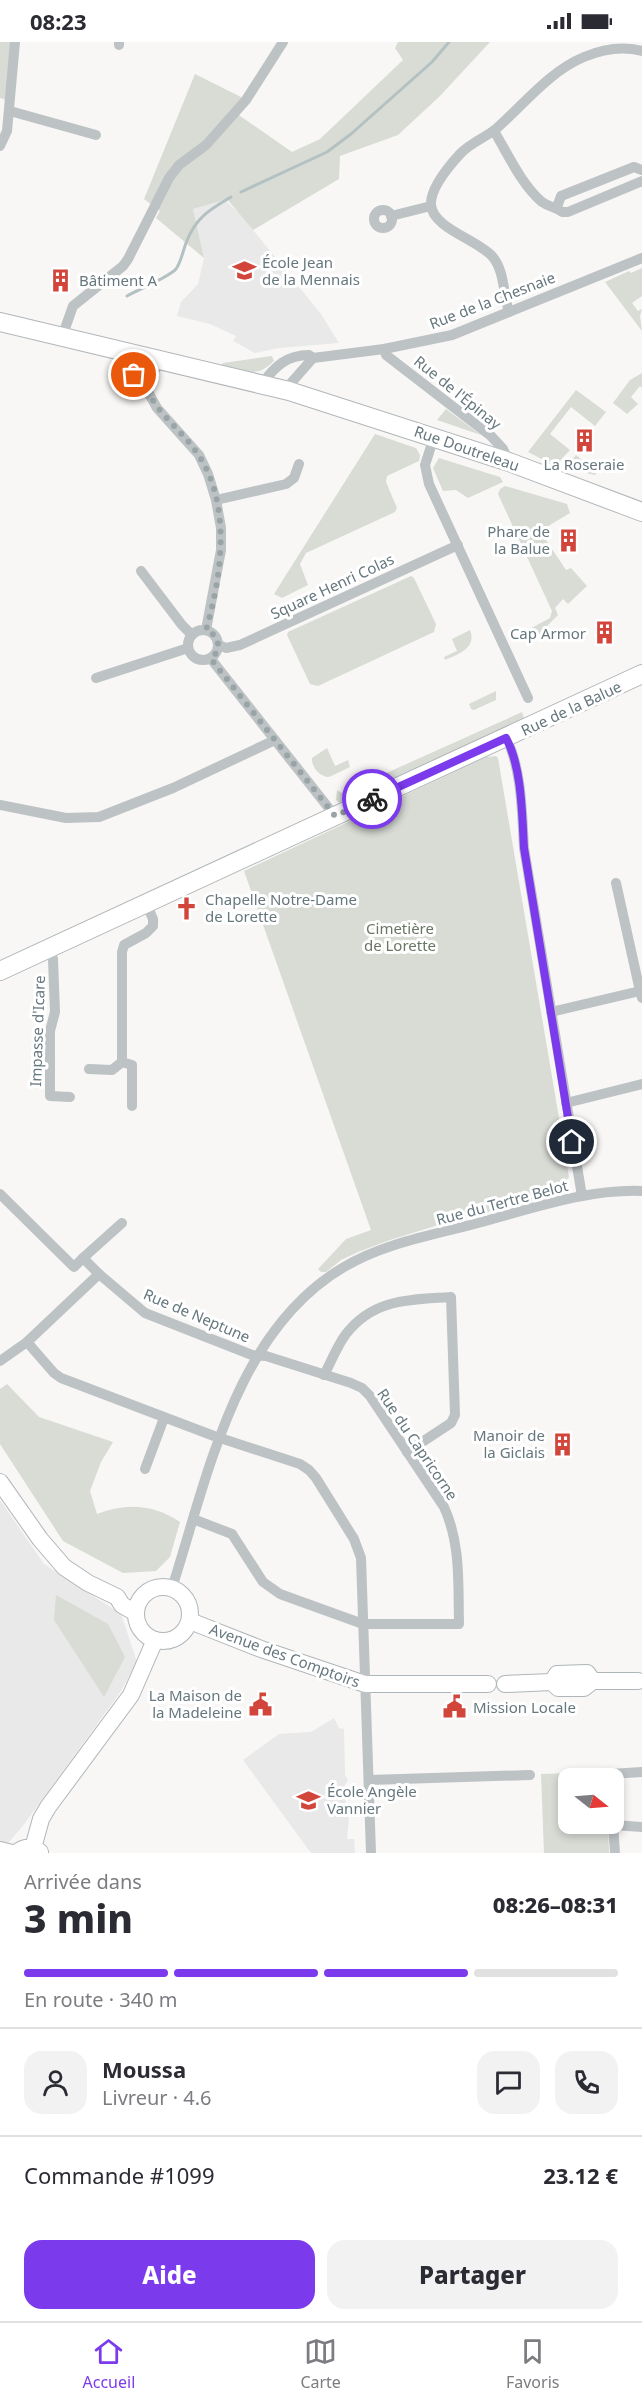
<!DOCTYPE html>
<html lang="fr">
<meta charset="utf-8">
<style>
:root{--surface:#fff;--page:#f2f2f3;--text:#2b2b33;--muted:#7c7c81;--line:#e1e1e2;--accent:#7c3aed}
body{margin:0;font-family:"Noto Sans",sans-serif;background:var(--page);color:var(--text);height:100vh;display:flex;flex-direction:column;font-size:22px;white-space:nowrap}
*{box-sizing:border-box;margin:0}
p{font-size:20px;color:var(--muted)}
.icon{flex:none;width:33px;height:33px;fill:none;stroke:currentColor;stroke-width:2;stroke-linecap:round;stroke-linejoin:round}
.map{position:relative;height:1811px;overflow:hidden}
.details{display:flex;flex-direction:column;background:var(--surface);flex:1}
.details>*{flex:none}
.needle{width:39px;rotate:107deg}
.tools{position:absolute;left:558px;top:1726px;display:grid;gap:12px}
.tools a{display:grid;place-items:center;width:66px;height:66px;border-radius:12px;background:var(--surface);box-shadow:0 3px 9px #0003;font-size:30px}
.pin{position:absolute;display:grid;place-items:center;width:51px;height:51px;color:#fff;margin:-26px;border:3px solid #fff;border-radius:50%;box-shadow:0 2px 6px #0007}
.courier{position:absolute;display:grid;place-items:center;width:60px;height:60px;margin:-30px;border:4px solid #7c3aed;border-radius:50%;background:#fff;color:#222;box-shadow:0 2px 8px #0007}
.overview em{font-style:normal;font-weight:800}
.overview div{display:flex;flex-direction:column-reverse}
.overview{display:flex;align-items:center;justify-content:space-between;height:102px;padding:0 24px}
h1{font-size:39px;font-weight:800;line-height:45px}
.bar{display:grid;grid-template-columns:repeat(4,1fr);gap:9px 6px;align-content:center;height:72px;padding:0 24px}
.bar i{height:8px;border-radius:4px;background:var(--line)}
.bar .selected{background:var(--accent)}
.bar p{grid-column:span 4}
.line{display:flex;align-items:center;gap:15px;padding:0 24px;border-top:2px solid var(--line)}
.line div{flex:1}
.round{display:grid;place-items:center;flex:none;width:63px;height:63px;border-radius:18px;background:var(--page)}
.primary-button{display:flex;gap:12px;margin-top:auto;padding:12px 24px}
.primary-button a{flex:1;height:69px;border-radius:18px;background:var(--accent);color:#fff;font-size:24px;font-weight:800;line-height:69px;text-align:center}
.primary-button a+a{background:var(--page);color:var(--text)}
.status{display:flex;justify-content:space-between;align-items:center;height:42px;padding:0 30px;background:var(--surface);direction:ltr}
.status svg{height:16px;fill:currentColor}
.menu{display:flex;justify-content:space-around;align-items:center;height:84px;border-top:2px solid var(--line);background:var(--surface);font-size:16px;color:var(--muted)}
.menu a{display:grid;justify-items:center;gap:3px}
.menu .selected{color:var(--accent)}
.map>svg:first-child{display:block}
</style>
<div class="status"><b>08:23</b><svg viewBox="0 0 49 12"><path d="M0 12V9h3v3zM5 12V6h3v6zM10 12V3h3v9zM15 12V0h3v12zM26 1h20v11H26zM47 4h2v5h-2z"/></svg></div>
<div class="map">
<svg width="642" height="1811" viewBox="0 0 642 1811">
<rect width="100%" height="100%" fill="#f8f7f5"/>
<g fill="#e8e9e8">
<polygon points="224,157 241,173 321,272 339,301 279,306 255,311 233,299 236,294 210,282 177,274 181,260 198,242 204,216 193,167"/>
<polygon points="0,1458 44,1522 121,1572 137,1620 119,1652 25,1781 0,1811"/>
<polygon points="334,1676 339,1686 344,1687 345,1733 348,1738 345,1743 346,1773 349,1774 347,1797 354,1797 355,1811 311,1811 243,1718 279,1692 311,1690"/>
</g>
<g fill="#d8dcd5">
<polygon points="0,0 15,0 10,59 0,56"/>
<polygon points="398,0 490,0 440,54 398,93 340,114 339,137 253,188 227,157 193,167 204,216 156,176 160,169 144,157 195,32 243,56 233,69 292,110 320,97 403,18 395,6"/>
<polygon points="642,226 642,254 632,261 638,269 642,267 640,274 642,289 605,240 629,229 631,231"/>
<path d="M 272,314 L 274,319 C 256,337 244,329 221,324 L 223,321 Z"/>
<polygon points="642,331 642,346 640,344 631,355 638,362 627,372 613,361 630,338"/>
<polygon points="576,348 606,370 595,384 571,365 550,392 570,408 555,424 528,410"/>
<polygon points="446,367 481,393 437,378"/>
<polygon points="375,392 416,406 420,413 419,419 387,434 386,440 397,466 395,470 306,511 300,522 308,543 282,556 274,552"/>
<polygon points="576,413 597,430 595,433 565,426"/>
<polygon points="439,416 500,435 503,440 468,456 456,448 443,449 433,426"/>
<polygon points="505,444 567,462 570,471 540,489 566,528 571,526 587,544 568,562 563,557 555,566 558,573 539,592 527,598 524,590 550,576 552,569 498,452 500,447"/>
<polygon points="411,534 414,536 436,582 434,590 318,644 310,642 287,593 288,590"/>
<path d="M 470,588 C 477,606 459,612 445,618 L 444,615 L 457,609 L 452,597 Z"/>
<polygon points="496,649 496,658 474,668 471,667 469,662"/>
<polygon points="522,670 525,679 340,761 336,758 337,748 342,751"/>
<path d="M 327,706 L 335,724 L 348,718 L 350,725 L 329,735 C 320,735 311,725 312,716 Z"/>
<polygon points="496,714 498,716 569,1135 554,1153 448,1180 390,1198 358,1210 341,1218 326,1230 321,1230 318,1227 346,1197 371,1188 244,829 486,715"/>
<path d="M 7,1342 L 39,1375 L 113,1400 L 101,1420 L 90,1449 L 97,1472 C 127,1461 153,1462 180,1480 L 170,1515 L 156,1529 L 123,1531 L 63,1499 L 0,1402 L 0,1347 Z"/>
<polygon points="56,1553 108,1582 125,1615 104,1655 54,1578"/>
<polygon points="606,1730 606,1737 568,1737 568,1782 608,1782 609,1811 544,1811 541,1732"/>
</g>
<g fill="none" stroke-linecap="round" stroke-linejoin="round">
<g stroke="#b3c1c3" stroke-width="3">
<polyline points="241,150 327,110 351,92 432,20 449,0"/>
<path d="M 127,254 C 138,248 169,235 176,227 C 181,220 183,209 186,201 C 195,176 209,168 231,155"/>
</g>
<defs>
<g id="secondary">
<polyline points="0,1440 40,1497 64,1525 88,1541 117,1555 122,1563 136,1571"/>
<circle cx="163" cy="1572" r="27"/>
<polyline points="190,1579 261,1607 365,1642 488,1642"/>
<polyline points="552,1640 557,1632 587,1631 593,1639"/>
<polyline points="505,1642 552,1640 558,1646 584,1646 593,1639 638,1639"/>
<polyline points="33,1806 41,1777 48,1765 131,1653 155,1598"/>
<polyline points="0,1808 12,1811"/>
<path d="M 16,1811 C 24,1804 32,1804 40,1810"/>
</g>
<g id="primary">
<polyline points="0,280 289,349 509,420 642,470"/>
<polyline points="0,929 642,632"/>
</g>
</defs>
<use href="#secondary" stroke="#afb6b9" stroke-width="18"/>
<use href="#primary" stroke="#b1b6b9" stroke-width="20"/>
<g stroke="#bdc2c4" stroke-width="10">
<polyline points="119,3 119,0"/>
<polyline points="10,69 96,93"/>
<path d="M 494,89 C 508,112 521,142 542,160 C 549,165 556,165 562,170 L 568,170 L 642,139"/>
<polyline points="0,104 7,89 15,0"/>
<polyline points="557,165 561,154 634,125 642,128"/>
<circle cx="383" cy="177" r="9"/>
<polyline points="391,174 431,164"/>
<path d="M 509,270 C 503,252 505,229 492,214 C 476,197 433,186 431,163 C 430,147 449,124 460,112 C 470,101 485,96 497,86 C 524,62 550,29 584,15 C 603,7 623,4 642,9"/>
<polyline points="62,295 73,264 123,224 128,217 169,136 179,123 206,103 246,58 283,0"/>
<polyline points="384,307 386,313 491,394 503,407 509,420"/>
<polyline points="122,309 134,333 147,348 157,366 199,413 208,432 216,458 221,486 221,508 206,588"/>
<path d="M 262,342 C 275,324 287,313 309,313 L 313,316 L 384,307 L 452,293 L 642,216"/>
<polyline points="147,348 153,331 161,318"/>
<polyline points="289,349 291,341 313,316"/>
<polyline points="434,395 425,423 429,442 528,656"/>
<polyline points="216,458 286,442 294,436 299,422"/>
<polyline points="141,529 182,583 192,593"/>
<circle cx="203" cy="603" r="15"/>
<polyline points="219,603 226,606 240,603 458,503"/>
<polyline points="211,617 335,774"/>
<polyline points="96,636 188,606"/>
<path d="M 506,696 C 522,726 522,773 524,806 L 582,1154"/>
<polyline points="0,763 66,776 99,775 173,746 275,698"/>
<polyline points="616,841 640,949"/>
<polyline points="49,906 53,917 55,970 50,989 50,1054 70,1055"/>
<polyline points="551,970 640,949 642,956"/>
<polyline points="89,1027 112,1028 122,1020"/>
<polyline points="566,1061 642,1042"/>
<polyline points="132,1064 132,1023 122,1020 122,910 124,903 146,891 153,884 153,877 146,861"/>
<polyline points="0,1152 74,1225 83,1216"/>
<path d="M 99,1232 L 145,1271 L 252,1313 L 266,1314 L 351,1341 L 362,1346 L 370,1354 L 444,1465 C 461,1502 458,1542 459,1582 L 363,1582 L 280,1552 L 263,1540 L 232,1492 L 193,1477"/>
<polyline points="27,1300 54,1331 61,1336 214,1394 300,1422 309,1428 316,1436 354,1497 361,1516 371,1811"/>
<polyline points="0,1319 27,1300 99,1232 83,1216 122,1181"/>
<path d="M 324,1333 C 331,1320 337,1304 346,1292 C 374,1256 410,1258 451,1255 L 455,1373 L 451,1381 L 407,1410"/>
<polyline points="145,1427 164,1376"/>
<path d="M 172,1546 C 208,1434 235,1289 344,1225 C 384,1201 433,1193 478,1181 C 531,1167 586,1147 642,1149"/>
<polyline points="611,1737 611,1732 642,1730"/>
<polyline points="369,1738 530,1733"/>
<polyline points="613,1782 615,1811"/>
<polyline points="613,1783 642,1785"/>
</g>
<use href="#secondary" stroke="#fff" stroke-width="16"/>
<use href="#primary" stroke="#fff" stroke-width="18"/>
</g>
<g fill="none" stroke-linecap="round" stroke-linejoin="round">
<path stroke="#99a4a7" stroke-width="6" stroke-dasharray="0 10.8" d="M 134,333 C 138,338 142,342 146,347 C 151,353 153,360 158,366 C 171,382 186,395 197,411 C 232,461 222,533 206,588 C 220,594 222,607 211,617 L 335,774 L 372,757"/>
<path stroke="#7c3aed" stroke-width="8" d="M 372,757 L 506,696 C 522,725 522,773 524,806 L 572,1100"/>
</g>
<defs>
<symbol id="school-bare" viewBox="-9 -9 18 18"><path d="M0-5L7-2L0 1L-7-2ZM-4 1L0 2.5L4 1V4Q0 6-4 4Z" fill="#d2453b" stroke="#fff" stroke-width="2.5" paint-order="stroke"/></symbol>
<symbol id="building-bare" viewBox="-9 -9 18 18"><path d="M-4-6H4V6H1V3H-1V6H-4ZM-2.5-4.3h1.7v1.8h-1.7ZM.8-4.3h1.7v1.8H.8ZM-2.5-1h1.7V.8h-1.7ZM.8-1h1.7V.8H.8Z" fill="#d2453b" stroke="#fff" stroke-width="2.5" paint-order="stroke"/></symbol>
<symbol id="church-bare" viewBox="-9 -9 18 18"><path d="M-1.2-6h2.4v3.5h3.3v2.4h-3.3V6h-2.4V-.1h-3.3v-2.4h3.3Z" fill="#d2453b" stroke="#fff" stroke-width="2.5" paint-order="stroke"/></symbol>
<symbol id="civic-bare" viewBox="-9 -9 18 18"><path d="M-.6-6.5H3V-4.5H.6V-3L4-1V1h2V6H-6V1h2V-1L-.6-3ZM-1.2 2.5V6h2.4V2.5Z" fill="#d2453b" stroke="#fff" stroke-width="2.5" paint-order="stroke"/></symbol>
</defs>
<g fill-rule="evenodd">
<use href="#school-bare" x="228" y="212" width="33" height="33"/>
<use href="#building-bare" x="44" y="222" width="33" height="33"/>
<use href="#building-bare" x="568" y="382" width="33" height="33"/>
<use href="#building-bare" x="552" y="482" width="33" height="33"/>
<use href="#building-bare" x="588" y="574" width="33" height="33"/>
<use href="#church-bare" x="170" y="850" width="33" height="33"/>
<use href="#building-bare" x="546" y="1386" width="33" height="33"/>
<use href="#civic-bare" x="244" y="1646" width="33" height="33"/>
<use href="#civic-bare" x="438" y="1648" width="33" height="33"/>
<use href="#school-bare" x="292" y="1742" width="33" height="33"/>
</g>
<g text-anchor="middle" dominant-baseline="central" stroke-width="6" stroke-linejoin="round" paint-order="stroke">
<g font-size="15" fill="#66777d" stroke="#fff" text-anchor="start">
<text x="262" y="220">École Jean<tspan x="262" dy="17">de la Mennais</tspan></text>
<text x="79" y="238">Bâtiment A</text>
<text x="584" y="422" text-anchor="middle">La Roseraie</text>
<text x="550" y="489" text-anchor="end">Phare de<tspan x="550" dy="17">la Balue</tspan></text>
<text x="586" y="591" text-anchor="end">Cap Armor</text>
<text x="205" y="857">Chapelle Notre-Dame<tspan x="205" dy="17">de Lorette</tspan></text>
<text x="545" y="1393" text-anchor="end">Manoir de<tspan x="545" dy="17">la Giclais</tspan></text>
<text x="242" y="1653" text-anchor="end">La Maison de<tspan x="242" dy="17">la Madeleine</tspan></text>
<text x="473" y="1665">Mission Locale</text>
<text x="327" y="1749">École Angèle<tspan x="327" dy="17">Vannier</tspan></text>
</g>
<g font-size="15" fill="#66777d" stroke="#fff">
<text transform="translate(492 258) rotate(-21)">Rue de la Chesnaie</text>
<text transform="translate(458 350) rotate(39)">Rue de l'Épinay</text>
<text transform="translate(467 406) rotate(19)">Rue Doutreleau</text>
<text transform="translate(332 544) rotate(-25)">Square Henri Colas</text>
<text transform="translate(571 666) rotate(-25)">Rue de la Balue</text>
<text transform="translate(37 989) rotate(-88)">Impasse d'Icare</text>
<text transform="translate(502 1160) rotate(-15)">Rue du Tertre Belot</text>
<text transform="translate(197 1273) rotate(23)">Rue de Neptune</text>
<text transform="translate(418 1402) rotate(56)">Rue du Capricorne</text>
<text transform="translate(285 1613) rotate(20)">Avenue des Comptoirs</text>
</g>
<g font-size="15" fill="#6a7664" stroke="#fff">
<text x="400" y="886">Cimetière<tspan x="400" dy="17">de Lorette</tspan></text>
</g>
</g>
</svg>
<div class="tools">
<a><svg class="needle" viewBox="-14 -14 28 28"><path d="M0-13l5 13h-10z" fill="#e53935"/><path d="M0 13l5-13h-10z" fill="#7c7c81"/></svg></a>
</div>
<div class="pin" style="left:134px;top:333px;background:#ea580c"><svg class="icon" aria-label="bag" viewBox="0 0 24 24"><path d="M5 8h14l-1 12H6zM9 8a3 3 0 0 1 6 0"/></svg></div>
<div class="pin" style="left:572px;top:1100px;background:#1f2937"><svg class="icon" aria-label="home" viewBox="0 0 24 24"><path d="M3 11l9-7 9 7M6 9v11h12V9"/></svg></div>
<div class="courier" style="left:372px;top:757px"><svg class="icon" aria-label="bike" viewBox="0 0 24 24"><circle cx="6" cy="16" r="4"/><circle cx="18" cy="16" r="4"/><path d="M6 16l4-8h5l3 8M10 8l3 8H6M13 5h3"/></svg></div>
</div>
<section class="details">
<div class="overview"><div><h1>3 min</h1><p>Arrivée dans</p></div><em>08:26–08:31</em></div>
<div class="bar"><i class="selected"></i><i class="selected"></i><i class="selected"></i><i></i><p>En route · 340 m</p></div>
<div class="line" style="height:108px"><a class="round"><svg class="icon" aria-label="person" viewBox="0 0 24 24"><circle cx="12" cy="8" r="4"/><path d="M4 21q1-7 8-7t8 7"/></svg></a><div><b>Moussa</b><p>Livreur · 4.6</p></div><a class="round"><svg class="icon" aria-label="chat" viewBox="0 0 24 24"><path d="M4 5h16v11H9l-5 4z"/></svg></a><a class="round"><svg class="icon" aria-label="phone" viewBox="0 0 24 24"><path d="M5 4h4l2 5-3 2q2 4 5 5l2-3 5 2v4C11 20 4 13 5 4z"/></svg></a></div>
<div class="line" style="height:78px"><div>Commande #1099</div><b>23.12 €</b></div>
<div class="primary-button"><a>Aide</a><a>Partager</a></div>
</section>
<nav class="menu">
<a class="selected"><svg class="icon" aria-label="home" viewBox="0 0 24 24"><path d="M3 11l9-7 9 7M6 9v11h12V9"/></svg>Accueil</a>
<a><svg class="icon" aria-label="map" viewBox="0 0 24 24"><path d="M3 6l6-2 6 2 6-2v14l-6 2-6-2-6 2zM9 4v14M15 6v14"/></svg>Carte</a>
<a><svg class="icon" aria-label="saved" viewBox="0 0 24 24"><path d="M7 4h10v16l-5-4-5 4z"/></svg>Favoris</a>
</nav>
